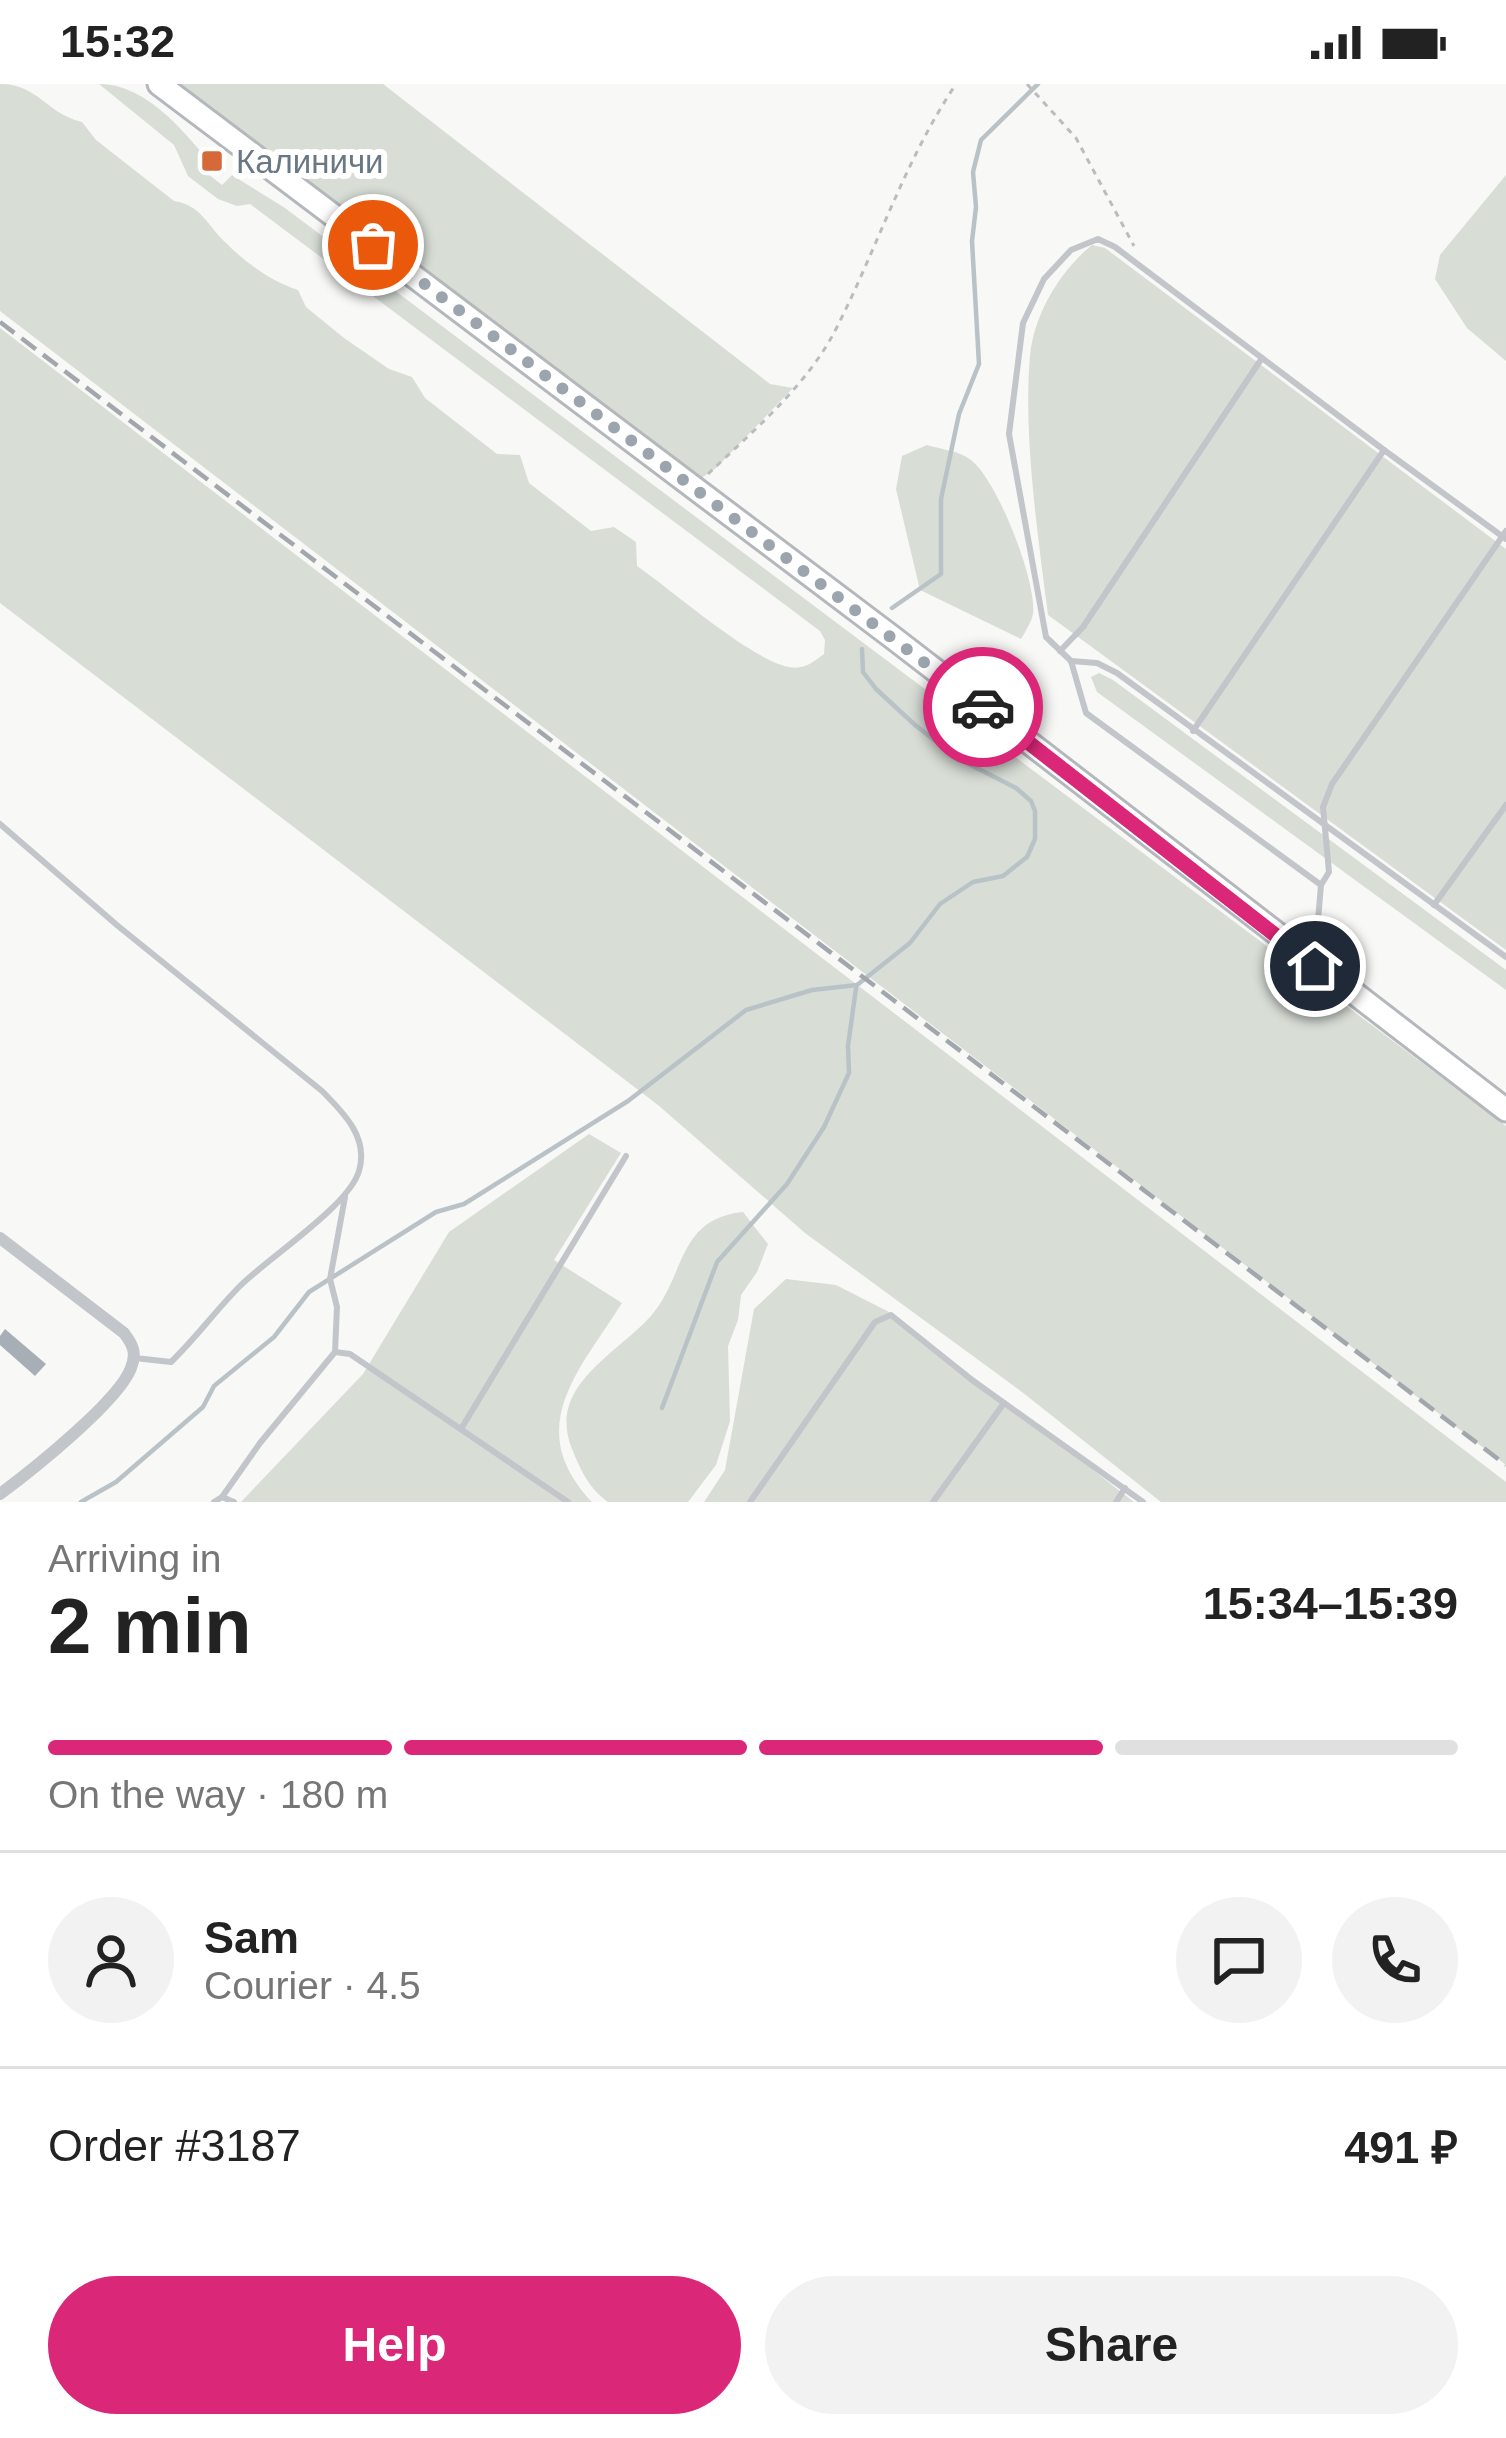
<!DOCTYPE html>
<meta charset="utf-8">
<style>
:root{--surface:#fff;--page:#f2f2f2;--text:#222;--muted:#767676;--line:#e0e0e0;--accent:#db2777}
body{margin:0;font-family:Helvetica,sans-serif;background:var(--page);color:var(--text);height:100vh;display:flex;flex-direction:column;font-size:45px;white-space:nowrap}
*{box-sizing:border-box;margin:0}
p{font-size:39px;color:var(--muted)}
.icon{flex:none;width:66px;height:66px;fill:none;stroke:currentColor;stroke-width:2;stroke-linecap:round;stroke-linejoin:round}
.map{position:relative;height:1418px;overflow:hidden}
.drawer{display:flex;flex-direction:column;background:var(--surface);flex:1}
.drawer>*{flex:none}
.pin{position:absolute;display:grid;place-items:center;width:102px;height:102px;color:#fff;margin:-51px;border:6px solid #fff;border-radius:50%;box-shadow:0 3px 12px #0007}
.courier{position:absolute;display:grid;place-items:center;width:120px;height:120px;margin:-60px;border:9px solid #db2777;border-radius:50%;background:#fff;color:#222;box-shadow:0 3px 15px #0007}
.head em{font-style:normal;font-weight:700}
.head div{display:flex;flex-direction:column-reverse}
.head{display:flex;align-items:center;justify-content:space-between;height:204px;padding:0 48px}
h1{font-size:78px;font-weight:700;line-height:90px}
.bar{display:grid;grid-template-columns:repeat(4,1fr);gap:18px 12px;align-content:center;height:144px;padding:0 48px}
.bar i{height:15px;border-radius:9px;background:var(--line)}
.bar .current{background:var(--accent)}
.bar p{grid-column:span 4}
.line{display:flex;align-items:center;gap:30px;padding:0 48px;border-top:3px solid var(--line)}
.line div{flex:1}
.round{display:grid;place-items:center;flex:none;width:126px;height:126px;border-radius:63px;background:var(--page)}
.action{display:flex;gap:24px;margin-top:auto;padding:24px 48px}
.action a{flex:1;height:138px;border-radius:72px;background:var(--accent);color:#fff;font-size:48px;font-weight:700;line-height:138px;text-align:center}
.action a+a{background:var(--page);color:var(--text)}
.status{display:flex;justify-content:space-between;align-items:center;height:84px;padding:0 60px;background:var(--surface);direction:ltr}
.status svg{height:33px;fill:currentColor}
.map>svg:first-child{display:block}
</style>
<div class="status"><b>15:32</b><svg viewBox="0 0 49 12"><path d="M0 12V9h3v3zM5 12V6h3v6zM10 12V3h3v9zM15 12V0h3v12zM26 1h20v11H26zM47 4h2v5h-2z"/></svg></div>
<div class="map">
<svg width="1506" height="1418" viewBox="0 0 1506 1418">
<rect width="100%" height="100%" fill="#f8f8f6"/>
<g fill="#d8ddd6">
<path d="M 0,0 C 38,0 47,30 82,38 L 96,56 L 174,117 C 201,121 207,141 225,158 C 246,179 270,197 298,206 L 306,223 L 344,254 L 389,285 L 412,293 L 425,314 L 497,370 L 520,371 L 529,399 L 591,447 L 614,443 L 636,458 L 637,482 C 672,506 751,576 789,583 C 804,586 813,578 824,570 L 825,556 L 820,547 L 250,120 L 237,122 L 218,115 L 188,92 L 174,61 L 99,0 C 143,0 179,41 206,74 L 199,83 L 222,101 L 232,91 L 285,124 L 1506,1042 L 1506,1381 L 0,227 Z"/>
<polygon points="175,0 383,0 770,300 793,304 716,384 700,395 690,391"/>
<polygon points="1506,91 1506,277 1467,244 1435,195 1440,171"/>
<path d="M 1092,161 L 1105,164 L 1506,465 L 1506,866 L 1048,531 C 1038,453 1023,349 1030,272 C 1034,230 1060,187 1092,161 Z"/>
<polygon points="0,244 1506,1398 1506,1418 1161,1418 1022,1308 805,1149 658,1021 0,519"/>
<path d="M 927,361 C 940,365 960,367 971,376 C 997,396 1037,497 1033,530 C 1032,537 1025,548 1021,555 L 920,506 L 896,405 L 902,372 Z"/>
<polygon points="1099,589 1113,596 1506,886 1506,906 1097,608 1091,593"/>
<path d="M 589,1050 L 621,1069 L 554,1176 L 622,1219 C 579,1287 522,1344 592,1418 L 241,1418 L 363,1290 L 449,1148 Z"/>
<path d="M 743,1128 L 768,1160 L 757,1188 L 741,1211 L 738,1236 L 728,1262 L 730,1337 L 716,1381 L 688,1418 L 608,1418 C 589,1404 581,1387 572,1365 C 547,1303 614,1272 650,1233 C 686,1193 676,1135 743,1128 Z"/>
<polygon points="786,1195 836,1201 891,1229 1134,1418 704,1418 725,1386 754,1225"/>
</g>
<g fill="none" stroke-linecap="round" stroke-linejoin="round">
<g stroke="#b9c2c7" stroke-width="4.5">
<polyline points="892,524 941,490 941,415 959,330 979,280 972,157 976,123 973,88 981,56 1038,0"/>
<polyline points="662,1324 717,1178 787,1100 824,1043 849,989 848,962 856,904"/>
<polyline points="81,1418 116,1398 203,1323 214,1302 274,1253 309,1208 436,1128 464,1120 628,1017 746,926 812,906 857,901 910,859 940,820 973,798 1003,792 1027,773 1035,755 1035,727 1031,717 1016,704 957,674 915,641 876,605 863,588 862,565"/>
</g>
</g>
<polygon fill="#a8aeb5" points="5,1245 46,1280 35,1292 0,1261 0,1252"/>
<g fill="none" stroke-linecap="round" stroke-linejoin="round">
<defs>
<polyline id="primary" points="159,0 892,553 1506,1026"/>
</defs>
<use href="#primary" stroke="#b4b7bc" stroke-width="27"/>
<g stroke="#babdbf" stroke-width="3" stroke-dasharray="6 6" stroke-linecap="butt">
<polyline points="1027,0 1076,54 1134,162"/>
<path d="M 708,390 C 754,346 808,301 837,243 C 878,162 905,76 956,0"/>
</g>
<g stroke="#c2c5c9" stroke-width="6">
<polyline points="1060,567 1083,543 1262,274"/>
<polyline points="1071,577 1097,579 1117,589 1506,873"/>
<polyline points="1193,647 1384,366 1506,455"/>
<path d="M 0,740 L 118,842 L 322,1007 C 344,1029 369,1054 359,1087 C 349,1122 268,1174 240,1202 C 216,1226 196,1254 171,1278 L 135,1274"/>
<polyline points="1321,801 1086,629 1071,577 1046,553 1009,350 1023,239 1044,195 1071,166 1098,155 1115,163 1384,366"/>
<polyline points="1434,821 1506,721"/>
<polyline points="1315,872 1321,801 1329,788 1323,723 1332,700 1506,447"/>
<polyline points="335,1268 350,1270 568,1418"/>
<polyline points="461,1345 626,1072"/>
<polyline points="222,1413 234,1418"/>
<polyline points="214,1418 222,1413 260,1359 335,1268 337,1223 330,1195 345,1113"/>
<polyline points="750,1418 875,1238 891,1231 972,1296 1143,1418"/>
<polyline points="933,1418 1004,1319"/>
<polyline points="1116,1418 1125,1404"/>
</g>
<path stroke="#c2c5c9" stroke-width="12" d="M 0,1154 L 124,1249 C 133,1261 137,1269 131,1284 C 119,1317 31,1387 0,1410"/>
<use href="#primary" stroke="#fff" stroke-width="21"/>
<polyline stroke="#a2a7ad" stroke-width="4.5" stroke-dasharray="18 9" stroke-linecap="butt" points="0,238 1506,1381"/>
</g>
<g fill="none" stroke-linecap="round" stroke-linejoin="round">
<polyline stroke="#9ca4ad" stroke-width="12" stroke-dasharray="0 21.6" points="373,161 983,623"/>
<polyline stroke="#db2777" stroke-width="15" points="983,623 1315,882"/>
</g>
<rect fill="#d66939" stroke="#fff" stroke-width="4.5" x="200" y="65" width="24" height="24" rx="6"/>
<g text-anchor="middle" dominant-baseline="central" stroke-width="12" stroke-linejoin="round" paint-order="stroke">
<g font-size="33" fill="#6a7785" stroke="#fff" text-anchor="start">
<text x="236" y="77">Калиничи</text>
</g>
</g>
</svg>
<div class="pin" style="left:373px;top:161px;background:#ea580c"><svg class="icon" aria-label="bag" viewBox="0 0 24 24"><path d="M5 8h14l-1 12H6zM9 8a3 3 0 0 1 6 0"/></svg></div>
<div class="pin" style="left:1315px;top:882px;background:#1f2937"><svg class="icon" aria-label="home" viewBox="0 0 24 24"><path d="M3 11l9-7 9 7M6 9v11h12V9"/></svg></div>
<div class="courier" style="left:983px;top:623px"><svg class="icon" aria-label="car" viewBox="0 0 24 24"><path d="M5 17H2v-5l4-1 3-4h7l3 4 3 1v5h-3M9 17h6M6 11h13"/><circle cx="7" cy="17" r="2"/><circle cx="17" cy="17" r="2"/></svg></div>
</div>
<section class="drawer">
<div class="head"><div><h1>2 min</h1><p>Arriving in</p></div><em>15:34–15:39</em></div>
<div class="bar"><i class="current"></i><i class="current"></i><i class="current"></i><i></i><p>On the way · 180 m</p></div>
<div class="line" style="height:216px"><a class="round"><svg class="icon" aria-label="person" viewBox="0 0 24 24"><circle cx="12" cy="8" r="4"/><path d="M4 21q1-7 8-7t8 7"/></svg></a><div><b>Sam</b><p>Courier · 4.5</p></div><a class="round"><svg class="icon" aria-label="chat" viewBox="0 0 24 24"><path d="M4 5h16v11H9l-5 4z"/></svg></a><a class="round"><svg class="icon" aria-label="phone" viewBox="0 0 24 24"><path d="M5 4h4l2 5-3 2q2 4 5 5l2-3 5 2v4C11 20 4 13 5 4z"/></svg></a></div>
<div class="line" style="height:156px"><div>Order #3187</div><b>491 ₽</b></div>
<div class="action"><a>Help</a><a>Share</a></div>
</section>
